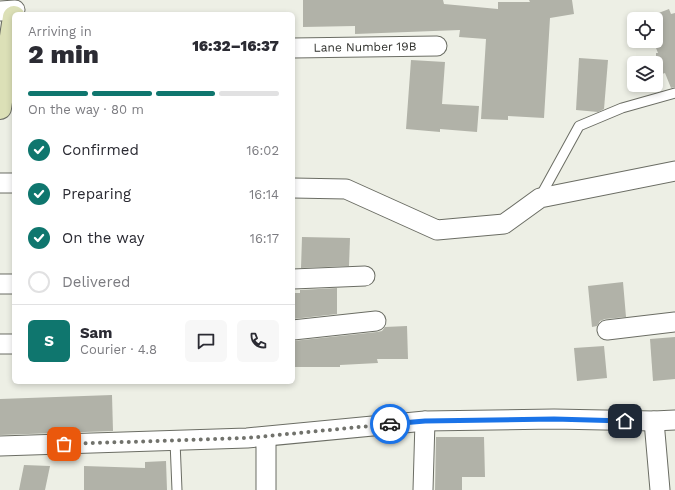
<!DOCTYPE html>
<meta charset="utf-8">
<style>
:root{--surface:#fff;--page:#f7f7f7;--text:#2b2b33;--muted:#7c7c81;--line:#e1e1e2;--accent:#0f766e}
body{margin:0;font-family:"Work Sans",sans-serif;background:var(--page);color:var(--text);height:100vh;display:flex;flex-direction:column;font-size:15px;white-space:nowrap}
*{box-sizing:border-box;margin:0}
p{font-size:13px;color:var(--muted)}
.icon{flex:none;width:22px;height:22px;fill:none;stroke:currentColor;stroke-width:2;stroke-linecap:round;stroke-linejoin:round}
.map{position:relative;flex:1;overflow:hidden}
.panel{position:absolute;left:12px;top:12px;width:283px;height:372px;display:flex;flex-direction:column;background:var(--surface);border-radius:6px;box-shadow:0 2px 6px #0003}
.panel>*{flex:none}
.fabs{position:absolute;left:627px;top:12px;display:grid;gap:8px}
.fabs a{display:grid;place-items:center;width:36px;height:36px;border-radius:6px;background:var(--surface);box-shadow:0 2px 6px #0003;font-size:20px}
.pin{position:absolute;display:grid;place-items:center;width:34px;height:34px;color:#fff;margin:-17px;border-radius:8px;box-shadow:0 2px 6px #0006}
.courier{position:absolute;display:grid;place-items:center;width:40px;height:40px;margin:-20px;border:3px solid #1a73e8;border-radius:50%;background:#fff;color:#222;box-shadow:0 1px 5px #0007}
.headline em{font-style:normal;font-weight:800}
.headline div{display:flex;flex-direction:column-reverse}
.headline{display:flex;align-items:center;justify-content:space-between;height:68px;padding:0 16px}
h1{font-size:26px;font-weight:800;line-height:30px}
.bar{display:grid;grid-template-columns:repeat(4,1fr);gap:6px 4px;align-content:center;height:48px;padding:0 16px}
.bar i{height:5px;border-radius:3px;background:var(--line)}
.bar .active{background:var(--accent)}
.bar p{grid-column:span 4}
.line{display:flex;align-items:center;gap:10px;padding:0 16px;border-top:1px solid var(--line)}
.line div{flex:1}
.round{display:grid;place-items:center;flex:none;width:42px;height:42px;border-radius:6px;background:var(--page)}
ol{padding:0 16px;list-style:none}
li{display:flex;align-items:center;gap:12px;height:44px}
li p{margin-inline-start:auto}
li .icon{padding:4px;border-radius:50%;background:var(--accent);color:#fff;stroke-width:4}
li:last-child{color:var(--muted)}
li i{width:22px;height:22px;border:2px solid var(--line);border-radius:50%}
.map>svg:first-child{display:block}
</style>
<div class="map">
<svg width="675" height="490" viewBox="0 0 675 490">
<rect width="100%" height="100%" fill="#edefe5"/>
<g fill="#b1b2a8">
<polygon points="303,0 443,0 444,4 498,9 498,2 530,2 529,0 572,0 574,14 550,18 544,118 508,116 508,120 481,119 486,39 459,37 460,30 355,34 355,26 303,27"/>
<polygon points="669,9 671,14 675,13 675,87 671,88 665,73 656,76 656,53 658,53 656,48 656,14"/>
<polygon points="579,58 608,60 604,109 598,112 576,110"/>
<polygon points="411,60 445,62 442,104 479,106 477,132 440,129 440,132 406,129"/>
<polygon points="302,237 350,238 349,266 301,268"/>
<polygon points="623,282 626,317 605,319 600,321 597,326 592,327 588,286"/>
<polygon points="337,288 337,314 293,319 293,293 300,293 300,290"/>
<polygon points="407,326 408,359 377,359 378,363 340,365 340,367 293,367 293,341 377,332 382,331 385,327"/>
<polygon points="675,337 675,379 653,381 650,339"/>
<polygon points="604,346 607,378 577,381 574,348"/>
<polygon points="112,395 113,431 0,435 0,399"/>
<polygon points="436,437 484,437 485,477 462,477 462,490 435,490"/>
<polygon points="166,461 167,490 84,490 84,466 145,468 145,462"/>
<polygon points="24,465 50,466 45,490 19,490"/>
</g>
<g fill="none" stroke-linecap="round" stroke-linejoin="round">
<defs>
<g id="service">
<polyline points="540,197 579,126 622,108 675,93"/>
<polyline points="175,441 177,490"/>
</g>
<g id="minor">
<polyline points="0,11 15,10"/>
<path id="s1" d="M 293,48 L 437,46"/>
<polyline points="0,183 14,183"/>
<polyline points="293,188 346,189 437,230 504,224 540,198 675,171"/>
<polyline points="293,279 365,276"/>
<polyline points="0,284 14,284"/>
<polyline points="293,330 376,321"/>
<polyline points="607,330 675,322"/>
<polyline points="0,344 14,344"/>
<polyline points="654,421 660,490"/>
<polyline points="0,446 247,438 425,421 554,419 654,421 675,420"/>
<polyline points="266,490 266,437"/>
<polyline points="423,490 425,421"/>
</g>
<polyline id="secondary" points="0,108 14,17"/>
</defs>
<use href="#service" stroke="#6b6d64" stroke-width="11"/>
<use href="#minor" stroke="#6b6d64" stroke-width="21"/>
<use href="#secondary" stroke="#6b6d64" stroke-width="24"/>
<use href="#service" stroke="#fff" stroke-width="9"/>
<use href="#minor" stroke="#fff" stroke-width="19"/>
<use href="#secondary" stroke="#dce0b7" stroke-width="22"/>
</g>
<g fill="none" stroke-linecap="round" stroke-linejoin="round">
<polyline stroke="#71726c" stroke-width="4" stroke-dasharray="0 7.2" points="64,444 247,438 390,424"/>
<polyline stroke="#1a73e8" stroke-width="5" points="390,424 425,421 554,419 625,421"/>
</g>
<g text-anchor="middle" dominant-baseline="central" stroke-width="3" stroke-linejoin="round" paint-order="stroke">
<g font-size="12" fill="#2e2f2b" stroke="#fff">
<text stroke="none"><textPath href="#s1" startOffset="72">Lane Number 19B</textPath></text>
</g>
</g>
</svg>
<div class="fabs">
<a><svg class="icon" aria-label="locate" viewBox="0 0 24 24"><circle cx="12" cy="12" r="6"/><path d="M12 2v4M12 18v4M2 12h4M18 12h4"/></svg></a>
<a><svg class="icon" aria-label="layers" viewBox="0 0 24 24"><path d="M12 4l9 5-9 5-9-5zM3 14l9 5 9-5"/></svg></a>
</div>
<div class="pin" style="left:64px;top:444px;background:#ea580c"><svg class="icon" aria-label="bag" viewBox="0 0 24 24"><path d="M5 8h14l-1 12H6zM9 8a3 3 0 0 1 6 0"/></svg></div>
<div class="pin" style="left:625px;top:421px;background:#1f2937"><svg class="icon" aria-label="home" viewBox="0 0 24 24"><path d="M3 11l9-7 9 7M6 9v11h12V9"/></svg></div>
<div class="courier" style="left:390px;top:424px"><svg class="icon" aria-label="car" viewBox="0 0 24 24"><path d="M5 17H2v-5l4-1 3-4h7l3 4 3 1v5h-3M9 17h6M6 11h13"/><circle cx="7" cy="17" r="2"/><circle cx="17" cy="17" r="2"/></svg></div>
<section class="panel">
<div class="headline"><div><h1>2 min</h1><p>Arriving in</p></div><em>16:32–16:37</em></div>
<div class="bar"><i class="active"></i><i class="active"></i><i class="active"></i><i></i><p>On the way · 80 m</p></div>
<ol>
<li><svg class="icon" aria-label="check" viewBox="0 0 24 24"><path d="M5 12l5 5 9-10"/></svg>Confirmed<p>16:02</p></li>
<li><svg class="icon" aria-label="check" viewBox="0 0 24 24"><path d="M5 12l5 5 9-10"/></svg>Preparing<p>16:14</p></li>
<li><svg class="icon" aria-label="check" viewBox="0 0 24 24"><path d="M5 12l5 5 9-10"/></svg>On the way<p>16:17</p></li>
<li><i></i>Delivered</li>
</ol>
<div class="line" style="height:72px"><b class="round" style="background:var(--accent);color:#fff">S</b><div><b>Sam</b><p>Courier · 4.8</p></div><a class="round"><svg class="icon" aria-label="chat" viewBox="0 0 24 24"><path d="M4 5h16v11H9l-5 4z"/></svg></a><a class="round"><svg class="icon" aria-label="phone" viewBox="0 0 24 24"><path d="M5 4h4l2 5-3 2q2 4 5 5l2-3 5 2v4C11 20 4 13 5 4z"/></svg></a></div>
</section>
</div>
